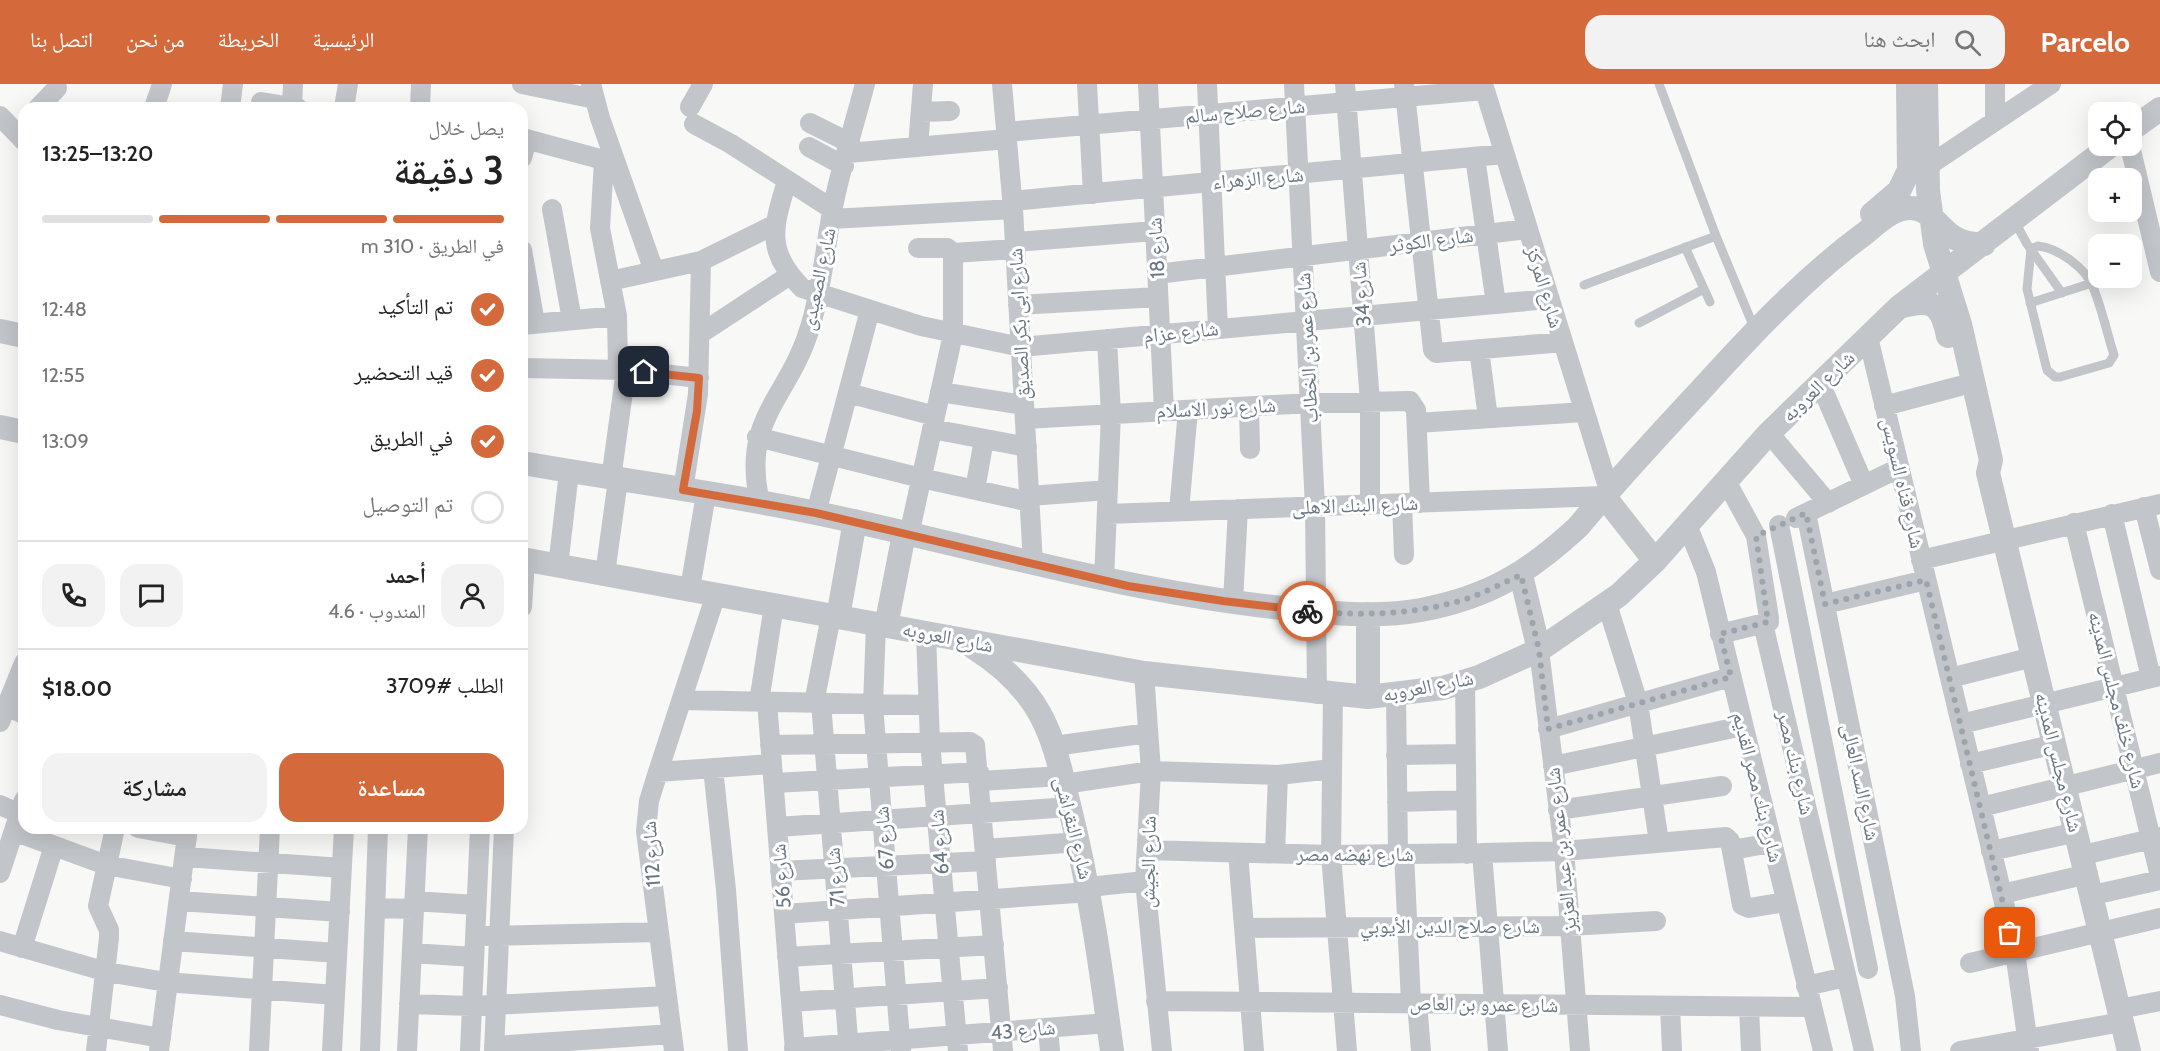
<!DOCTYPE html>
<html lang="ar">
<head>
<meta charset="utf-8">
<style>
	body { margin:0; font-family:Cabin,"Noto Naskh Arabic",sans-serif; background:#f2f2f2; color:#222; direction:rtl; height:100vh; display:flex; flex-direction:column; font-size:22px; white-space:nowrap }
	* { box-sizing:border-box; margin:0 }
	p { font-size:20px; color:#767676 }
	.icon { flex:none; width:33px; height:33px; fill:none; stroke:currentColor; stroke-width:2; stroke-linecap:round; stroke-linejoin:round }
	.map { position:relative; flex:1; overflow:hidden; direction:ltr }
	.drawer { position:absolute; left:18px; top:18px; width:510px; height:732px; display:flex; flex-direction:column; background:#fff; border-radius:18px; box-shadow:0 6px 24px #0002; direction:rtl }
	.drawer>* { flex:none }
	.buttons { position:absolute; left:2088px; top:18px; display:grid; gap:12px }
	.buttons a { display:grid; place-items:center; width:54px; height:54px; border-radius:12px; background:#fff; box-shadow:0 6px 24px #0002; font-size:30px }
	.pin { position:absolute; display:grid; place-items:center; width:51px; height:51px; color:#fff; margin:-26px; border-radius:12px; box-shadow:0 3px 9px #0006 }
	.courier { position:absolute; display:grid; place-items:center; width:60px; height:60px; margin:-30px; border:4px solid #d46a3b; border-radius:50%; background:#fff; color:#222; box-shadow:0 2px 8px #0007 }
	.summary em { font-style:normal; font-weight:600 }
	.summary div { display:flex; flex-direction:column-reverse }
	.summary { display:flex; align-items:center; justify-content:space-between; height:102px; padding:0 24px }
	h1 { font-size:39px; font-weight:600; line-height:45px }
	.bar { display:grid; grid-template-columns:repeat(4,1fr); gap:9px 6px; align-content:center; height:72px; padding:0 24px }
	.bar i { height:8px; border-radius:4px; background:#e0e0e0 }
	.bar .active { background:#d46a3b }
	.bar p { grid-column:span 4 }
	.line { display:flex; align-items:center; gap:15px; padding:0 24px; border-top:2px solid #e0e0e0 }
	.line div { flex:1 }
	.round { display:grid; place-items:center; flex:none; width:63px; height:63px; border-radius:18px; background:#f2f2f2 }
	ol { padding:0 24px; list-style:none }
	li { display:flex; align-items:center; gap:18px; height:66px }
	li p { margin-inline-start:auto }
	li .icon { padding:6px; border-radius:50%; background:#d46a3b; color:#fff; stroke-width:4 }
	li:last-child { color:#767676 }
	li i { width:33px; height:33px; border:3px solid #e0e0e0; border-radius:50% }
	.button { display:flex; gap:12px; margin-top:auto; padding:12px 24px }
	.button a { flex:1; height:69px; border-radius:18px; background:#d46a3b; color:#fff; font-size:24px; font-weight:600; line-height:69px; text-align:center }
	.button a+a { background:#f2f2f2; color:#222 }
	header { display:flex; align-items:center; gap:36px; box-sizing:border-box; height:84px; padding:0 30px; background:#d46a3b; color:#fff }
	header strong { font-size:28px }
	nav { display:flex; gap:33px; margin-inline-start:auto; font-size:21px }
	.search { width:420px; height:54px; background:#f2f2f2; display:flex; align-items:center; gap:15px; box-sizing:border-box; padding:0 21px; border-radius:18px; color:#767676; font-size:22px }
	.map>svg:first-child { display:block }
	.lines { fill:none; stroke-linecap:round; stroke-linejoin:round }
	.service { stroke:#c2c5c9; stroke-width:9 }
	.minor { stroke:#c2c5c9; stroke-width:20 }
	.tertiary { stroke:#c2c5c9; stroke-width:24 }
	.done { stroke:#9ca4ac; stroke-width:6; stroke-dasharray:0 10.8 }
	.route { stroke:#d46a3b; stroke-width:8 }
	.labels { text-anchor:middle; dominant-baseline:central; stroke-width:6; stroke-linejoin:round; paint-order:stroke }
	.street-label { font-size:20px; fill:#6a7784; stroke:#fff }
</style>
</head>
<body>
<header>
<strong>Parcelo</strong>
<div class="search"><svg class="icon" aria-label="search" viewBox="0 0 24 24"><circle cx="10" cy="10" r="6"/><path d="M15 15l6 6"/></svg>ابحث هنا</div>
<nav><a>الرئيسية</a><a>الخريطة</a><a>من نحن</a><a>اتصل بنا</a></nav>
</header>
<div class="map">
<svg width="2160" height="967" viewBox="0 0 2160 967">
	<rect width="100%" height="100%" fill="#f8f8f6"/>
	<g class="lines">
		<path class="service" d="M1659,0L1716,152L1755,246
			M2014,136L2027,160L2062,209
			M2038,162C2058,164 2086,184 2093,203C2102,225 2107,249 2114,271L2109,279L2060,293H2055L2047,286L2027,205L2031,165Z
			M1685,163L1710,218
			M1584,201L1716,152
			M2030,219L2092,199
			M1639,239L1704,205"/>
		<path class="minor" d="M522,0L595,15
			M591,0L600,34L654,187
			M1002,0L1013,125L1033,480
			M1087,0L1093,110
			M1148,0L1164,327
			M1207,0L1218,245
			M1294,0L1315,423L1317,610
			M1345,0L1370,317V421
			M1404,0L1433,266L1436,269L1563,258
			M1483,0L1609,406
			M261,18L298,24
			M690,23L703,0
			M38,24L57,4
			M154,24L162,0
			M230,24L233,0
			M292,24L293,0
			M344,24L348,0
			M420,24L421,0
			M921,28L950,27
			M0,32L24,57
			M1995,37V0
			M810,39L850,59
			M694,40L731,60L832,125
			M1006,48L1484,6
			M522,54L615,79
			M918,62L923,0
			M2130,62L2160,188
			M809,63L844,82
			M848,69L1007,55
			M1475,73L1496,220
			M522,74L527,55
			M604,77L600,144L617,232L618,286
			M1928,82L2051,0
			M787,97C773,143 765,167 802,204L921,242L1021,263L1549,215
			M1012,117L1504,70
			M552,125L572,236
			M831,135L1013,125
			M1015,158L1155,147
			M522,166L535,239
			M953,169L1015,165
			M1157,190L1527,145
			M610,197L701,177L774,141
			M1018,221L1158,213
			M522,241L617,232
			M700,250L790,191
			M1868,253L2002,810L2015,868L2029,967
			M1479,265L1488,334
			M522,284L626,286L699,294
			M1820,299L1864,401
			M940,308L1024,321
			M848,309L935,332
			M1884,322L1960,302
			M1249,323L1250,365
			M1025,335L1310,319L1410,317L1416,326L1420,419
			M1417,339L1584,328
			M932,345L1027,363
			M1769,349L1828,419
			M757,353L921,394L1030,418
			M611,395L626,286
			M1726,397L1756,452L1769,534L1764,544L1864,967
			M683,406L698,310L701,177
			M975,406L984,355
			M1030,412L1108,406
			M760,418C740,333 791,313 811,240C822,203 825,165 832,128C840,85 854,42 865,0
			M1402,420L1404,471
			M2144,423L2160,486
			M1179,427L1188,326
			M816,429L870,226
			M1806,429L1905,912L1911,967
			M1107,430L1604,412
			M2112,430L2151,594
			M1796,434L1899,384
			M2074,439L2160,792
			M1687,441L1706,488L1823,967
			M1779,441L1868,885
			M909,451L953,250V169L947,164H918
			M1921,476L2160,420
			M558,482L569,388
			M605,490L618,396
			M1104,496L1111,330L1107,255
			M690,505L706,410
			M1233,518L1238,425
			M1607,520L1638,619L1659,758
			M1825,520L1926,496
			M522,523L525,476
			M876,540L873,621L901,967
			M926,550L930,658L958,967
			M1720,550L1769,538
			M1539,566L1564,767L1580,967
			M1144,589L1151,687L1145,797L1162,967
			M1950,594L2033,573
			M1465,597L1467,770
			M1333,611L1331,771L1347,967
			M1396,611L1398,770
			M682,616L928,621
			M759,618L774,521
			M767,618L795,967
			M814,619L831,532
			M821,619L849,967
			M5,622L24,630
			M0,638L24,579
			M1961,640L2160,592
			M1548,645L1731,593
			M770,661L970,658L975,661L1003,967
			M1054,662L1148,649
			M1396,671L1466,670
			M1970,680L2055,660
			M1553,682L1743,642
			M713,684L726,806L738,967
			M658,688L772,680
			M979,697L1062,692
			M774,699L979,688
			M1064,700L1151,687L1278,691L1332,685
			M1397,718L1466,716
			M0,721L20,730
			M1981,723L2160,679
			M1558,726L1722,702
			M777,743L1070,723
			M138,744L187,753
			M14,747L106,781L182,795
			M985,765L1078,758
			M1147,766L1331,771L1482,769L1564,767L1726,753L1730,757L1742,821L1749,824L1785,818
			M1732,766L1771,759
			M1991,767L2077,748
			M1238,769L1254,967
			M1275,769L1278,691
			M1482,769L1498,967
			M1404,770L1411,919
			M2083,771L2160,753
			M185,773L342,784
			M780,787L986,777
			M0,789L24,716
			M1089,803L1145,797
			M2002,810L2088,790
			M2093,811L2160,796
			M179,817L340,828
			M414,817L476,821
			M375,824L414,825
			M784,830L1090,808
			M1244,844L1569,842L1656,837
			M487,852L659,848
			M0,857L107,888L166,898L335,911
			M173,857L337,869
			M22,864L54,762
			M412,869L474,873
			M787,873L994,861
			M1970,879L2160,834
			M1806,902L1846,893
			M1156,917L1812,923
			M791,918L998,904
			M1417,919L1421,967
			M409,920L472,922L667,912
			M0,921L58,936L161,954
			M1670,922L1672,967
			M1749,923L1751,967
			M2119,925L2160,917
			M1048,945L1050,967
			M494,962L672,950
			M794,964L1108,939
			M96,967L109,854V846L98,822L115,744
			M159,967L188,744
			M259,967L270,744
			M332,967L344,744
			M370,967L378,744
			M407,967L418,744
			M470,967L480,744
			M494,967L504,744
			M674,967L646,747L649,717L658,688L716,510
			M1960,967L2122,938"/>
		<path class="tertiary" d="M1926,0L1928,106L1935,160L1960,240L1991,376L1988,389L2129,967
			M2132,45L2160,25
			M1872,130L1899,107L1909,86L1908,0
			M1899,223C1932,214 1941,219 1948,252
			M0,247L24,252
			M0,343L24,348
			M522,379C632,398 744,412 853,437C993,468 1130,507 1273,523C1320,528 1373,535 1421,526C1489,513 1528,489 1578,443C1617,396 1658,352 1700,307C1751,251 1803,195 1864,150C1875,141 1888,128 1902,125C1939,117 1936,163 1984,160
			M1604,412L1655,477
			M522,475L1144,589L1368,613L1443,604L1479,593L1539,566L1619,511L1655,477L1769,349L1899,223L2110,62
			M1521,491L1539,566
			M838,533L855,437
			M886,542L904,450
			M973,563C1000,580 1024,601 1040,630C1056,659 1062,693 1070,725C1090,805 1101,885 1112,967
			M1368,613V530"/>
	</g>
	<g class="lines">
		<path class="done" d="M1307,527C1360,532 1415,531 1466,515C1484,509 1503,499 1521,491L1539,566L1548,645L1731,593L1720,550L1768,538L1756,452L1806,429L1825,520L1926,496L2010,849"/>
		<path class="route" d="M644,288L699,294L697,327L683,406L816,429L1128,502L1223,517L1307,527"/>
	</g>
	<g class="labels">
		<g class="street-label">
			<text transform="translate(1245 27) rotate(-5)">شارع صلاح سالم</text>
			<text transform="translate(1258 94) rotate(-5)">شارع الزهراء</text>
			<text transform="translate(1431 156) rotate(-7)">شارع الكوثر</text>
			<text transform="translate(1156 164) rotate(-93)">شارع 18</text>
			<text transform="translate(818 195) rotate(-78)">شارع الصعيدى</text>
			<text transform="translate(1545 203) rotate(73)">شارع المركز</text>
			<text transform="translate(1361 210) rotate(-95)">شارع 34</text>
			<text transform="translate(1019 240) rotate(-93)">شارع ابى بكر الصديق</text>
			<text transform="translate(1181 248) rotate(-6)">شارع عزام</text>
			<text transform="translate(1307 264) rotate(-93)">شارع عمر بن الخطاب</text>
			<text transform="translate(1818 302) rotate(-44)">شارع العروبه</text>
			<text transform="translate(1216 324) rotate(-3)">شارع نور الاسلام</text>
			<text transform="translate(1903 399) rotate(77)">شارع قناه السويس</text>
			<text transform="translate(1355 421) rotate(-2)">شارع البنك الاهلى</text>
			<text transform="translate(948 553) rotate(11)">شارع العروبه</text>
			<text transform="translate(1428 602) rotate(-11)">شارع العروبه</text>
			<text transform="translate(2117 616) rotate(76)">شارع خلف مجلس المدينه</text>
			<text transform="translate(2059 678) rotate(76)">شارع مجلس المدينه</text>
			<text transform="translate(1796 679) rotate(77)">شارع بنك مصر</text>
			<text transform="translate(1861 698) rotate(78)">شارع السد العالى</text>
			<text transform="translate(1758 703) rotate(76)">شارع بنك مصر القديم</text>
			<text transform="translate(1074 744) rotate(76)">شارع النقراشى</text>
			<text transform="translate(884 754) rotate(-95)">شارع 67</text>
			<text transform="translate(939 758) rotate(-95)">شارع 64</text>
			<text transform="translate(1561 766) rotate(-96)">شارع عمر بن عبد العزيز</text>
			<text transform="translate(651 770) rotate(-94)">شارع 112</text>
			<text x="1355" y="770">شارع نهضه مصر</text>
			<text transform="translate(1148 778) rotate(-89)">شارع الجيش</text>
			<text transform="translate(781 792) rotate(-95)">شارع 56</text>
			<text transform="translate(835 793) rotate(-95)">شارع 71</text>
			<text x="1450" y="842">شارع صلاح الدين الأيوبي</text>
			<text transform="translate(1484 920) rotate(1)">شارع عمرو بن العاص</text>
			<text transform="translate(1023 946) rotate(-5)">شارع 43</text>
		</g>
	</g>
</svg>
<div class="buttons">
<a><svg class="icon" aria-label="locate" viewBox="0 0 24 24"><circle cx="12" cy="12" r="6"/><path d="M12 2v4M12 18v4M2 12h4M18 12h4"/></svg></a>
<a>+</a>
<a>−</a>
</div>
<div class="pin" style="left:2010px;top:849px;background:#ea580c"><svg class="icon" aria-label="bag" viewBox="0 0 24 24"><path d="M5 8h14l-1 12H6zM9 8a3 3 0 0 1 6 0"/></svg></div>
<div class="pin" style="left:644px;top:288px;background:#1f2937"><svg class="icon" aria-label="home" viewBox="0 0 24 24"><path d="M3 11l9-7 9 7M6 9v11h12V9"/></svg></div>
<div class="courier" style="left:1307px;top:527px"><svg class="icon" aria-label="bike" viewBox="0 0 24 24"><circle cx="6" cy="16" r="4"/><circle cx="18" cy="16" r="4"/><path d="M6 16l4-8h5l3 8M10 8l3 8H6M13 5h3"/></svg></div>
<section class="drawer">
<div class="summary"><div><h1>3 دقيقة</h1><p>يصل خلال</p></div><em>13:20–13:25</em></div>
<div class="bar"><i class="active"></i><i class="active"></i><i class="active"></i><i></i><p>في الطريق · 310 m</p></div>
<ol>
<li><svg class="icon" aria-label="check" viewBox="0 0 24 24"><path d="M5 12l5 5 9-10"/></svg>تم التأكيد<p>12:48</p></li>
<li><svg class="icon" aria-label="check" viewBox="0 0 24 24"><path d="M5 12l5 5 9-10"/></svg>قيد التحضير<p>12:55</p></li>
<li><svg class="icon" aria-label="check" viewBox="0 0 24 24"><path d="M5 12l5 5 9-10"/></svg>في الطريق<p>13:09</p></li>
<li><i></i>تم التوصيل</li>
</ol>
<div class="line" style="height:108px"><a class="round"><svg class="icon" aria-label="person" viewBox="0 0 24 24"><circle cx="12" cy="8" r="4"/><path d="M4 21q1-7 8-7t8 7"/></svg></a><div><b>أحمد</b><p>المندوب · 4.6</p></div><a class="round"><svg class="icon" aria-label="chat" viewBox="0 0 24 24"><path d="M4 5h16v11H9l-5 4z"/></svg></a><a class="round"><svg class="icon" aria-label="phone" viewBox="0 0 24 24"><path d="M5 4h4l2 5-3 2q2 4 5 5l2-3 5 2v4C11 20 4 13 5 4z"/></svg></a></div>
<div class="line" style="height:78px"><div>الطلب #3709</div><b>$18.00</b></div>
<div class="button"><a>مساعدة</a><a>مشاركة</a></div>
</section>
</div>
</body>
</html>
